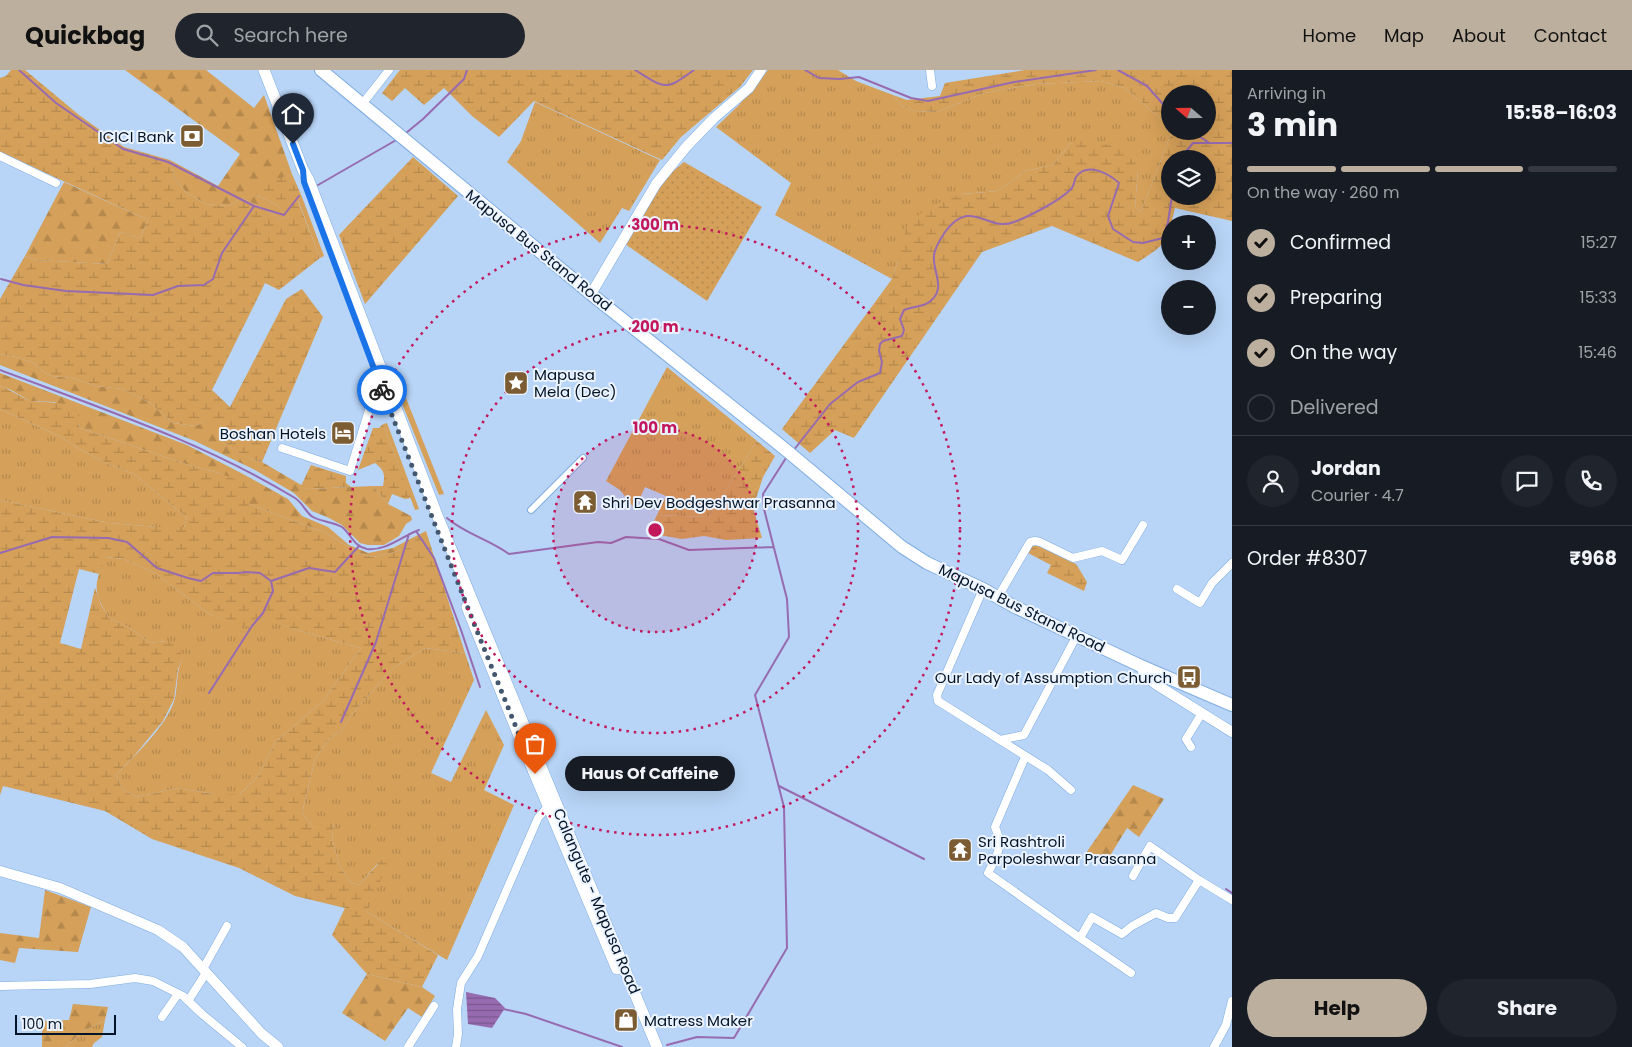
<!DOCTYPE html>
<html lang="en">
<head>
<meta charset="utf-8">
<style>
	body { margin:0; font-family:Poppins,sans-serif; background:#20242c; color:#f1f3f6; height:100vh; display:flex; flex-direction:column; font-size:19px; white-space:nowrap }
	* { box-sizing:border-box; margin:0 }
	p { font-size:16px; color:#9ea1a6 }
	.icon { flex:none; width:28px; height:28px; fill:none; stroke:currentColor; stroke-width:2; stroke-linecap:round; stroke-linejoin:round }
	.map { position:relative; flex:1; overflow:hidden }
	.drawer { display:flex; flex-direction:column; background:#171b24; width:400px }
	.drawer>* { flex:none }
	.needle { width:32px; rotate:290deg }
	.fabs { position:absolute; left:1161px; top:15px; display:grid; gap:10px }
	.fabs a { display:grid; place-items:center; width:55px; height:55px; border-radius:50%; background:#171b24; box-shadow:0 5px 20px #0002; font-size:25px }
	.scale { position:absolute; left:15px; bottom:12px; width:101px; box-sizing:border-box; padding-left:5px; border:2px solid #041427; border-top:0; font-size:14px; line-height:18px; white-space:nowrap; color:#041427; -webkit-text-stroke:4px #eaf3ff; paint-order:stroke }
	.pin { position:absolute; display:grid; place-items:center; width:42px; height:42px; color:#fff; margin:-51px -21px; border-radius:50% 50% 50% 0; rotate:-45deg; box-shadow:0 0 5px #0007 }
	.pin .icon { rotate:45deg }
	.courier { position:absolute; display:grid; place-items:center; width:50px; height:50px; margin:-25px; border:4px solid #1a73e8; border-radius:50%; background:#fff; color:#222; box-shadow:0 1px 6px #0007 }
	.bubble { position:absolute; height:35px; border-radius:18px; background:#171b24; box-shadow:0 5px 20px #0002; font-size:16px; font-weight:700; line-height:35px; text-align:center }
	.overview em { font-style:normal; font-weight:700 }
	.overview div { display:flex; flex-direction:column-reverse }
	.overview { display:flex; align-items:center; justify-content:space-between; height:85px; padding:0 15px }
	h1 { font-size:32px; font-weight:700; line-height:38px }
	.bar { display:grid; grid-template-columns:repeat(4,1fr); gap:8px 5px; align-content:center; height:60px; padding:0 15px }
	.bar i { height:6px; border-radius:4px; background:#363941 }
	.bar .on { background:#bcaf9e }
	.bar p { grid-column:span 4 }
	.line { display:flex; align-items:center; gap:12px; padding:0 15px; border-top:1px solid #363941 }
	.line div { flex:1 }
	.round { display:grid; place-items:center; flex:none; width:52px; height:52px; border-radius:26px; background:#20242c }
	ol { padding:0 15px; list-style:none }
	li { display:flex; align-items:center; gap:15px; height:55px }
	li p { margin-inline-start:auto }
	li .icon { padding:5px; border-radius:50%; background:#bcaf9e; color:#111; stroke-width:4 }
	li:last-child { color:#9ea1a6 }
	li i { width:28px; height:28px; border:2px solid #363941; border-radius:50% }
	.action { display:flex; gap:10px; margin-top:auto; padding:10px 15px }
	.action a { flex:1; height:58px; border-radius:30px; background:#bcaf9e; color:#111; font-size:20px; font-weight:700; line-height:58px; text-align:center }
	.action a+a { background:#20242c; color:#f1f3f6 }
	header { display:flex; align-items:center; gap:30px; box-sizing:border-box; height:70px; padding:0 25px; background:#bcaf9e; color:#111 }
	header strong { font-size:24px }
	nav { display:flex; gap:28px; margin-inline-start:auto; font-size:18px }
	.search { width:350px; height:45px; background:#20242c; display:flex; align-items:center; gap:12px; box-sizing:border-box; padding:0 18px; border-radius:28px; color:#9ea1a6; font-size:19px }
	main { display:flex; flex:1; min-height:0 }
	.map>svg:first-child { display:block }
	.grass { fill:url(#grass-tufts) }
	.forest { fill:url(#forest-firs) }
	.wetland { fill:url(#wetland-marsh); fill-rule:evenodd }
	.park { fill:url(#park-dots) }
	.garden { fill:#d5a059 }
	.water { fill:url(#water-rules) }
	.lines { fill:none; stroke-linecap:round; stroke-linejoin:round }
	.stream { stroke:#976bb0; stroke-width:2 }
	.pedestrian-casing { stroke:#7fade2; stroke-width:8 }
	.minor-casing { stroke:#7fade2; stroke-width:9 }
	.tertiary-casing { stroke:#7fade2; stroke-width:11 }
	.secondary-casing { stroke:#7fade2; stroke-width:12 }
	.primary-casing { stroke:#7fade2; stroke-width:14 }
	.pedestrian { stroke:#fff; stroke-width:6 }
	.minor { stroke:#fff; stroke-width:8 }
	.tertiary { stroke:#fff; stroke-width:10 }
	.secondary { stroke:#fff; stroke-width:11 }
	.primary { stroke:#fff; stroke-width:12 }
	.done { stroke:#43576f; stroke-width:5; stroke-dasharray:0 9 }
	.route { stroke:#1a73e8; stroke-width:6 }
	.ring { fill:none; stroke:#c2185b; stroke-width:2.5; stroke-dasharray:2.5 5 }
	.labels { text-anchor:middle; dominant-baseline:central; stroke-width:4; stroke-linejoin:round; paint-order:stroke }
	.poi-label { font-size:15px; fill:#041427; stroke:#eaf3ff; text-anchor:start }
	.street-label { font-size:15px; fill:#041427; stroke:#eaf3ff }
	.centre { fill:#c2185b; stroke:#eaf3ff; stroke-width:2.5 }
	.ring-label { font-size:15px; text-anchor:middle; font-weight:bold; fill:#c2185b; stroke:#eaf3ff; stroke-width:4; stroke-linejoin:round; paint-order:stroke }
</style>
</head>
<body>
<header>
<strong>Quickbag</strong>
<div class="search"><svg class="icon" aria-label="search" viewBox="0 0 24 24"><circle cx="10" cy="10" r="6"/><path d="M15 15l6 6"/></svg>Search here</div>
<nav><a>Home</a><a>Map</a><a>About</a><a>Contact</a></nav>
</header>
<main>
<div class="map">
<svg width="1232" height="977" viewBox="0 0 1232 977">
	<defs>
		<pattern id="grass-tufts" width="24" height="20" patternUnits="userSpaceOnUse" patternTransform="scale(1.25)"><rect width="24" height="20" fill="#d5a059"/><path d="M3 7l-1-3M5 7V3M7 7l1-3M15 17l-1-3M17 17v-4M19 17l1-3" fill="none" stroke="#b5894d"/></pattern>
		<pattern id="forest-firs" width="22" height="20" patternUnits="userSpaceOnUse" patternTransform="scale(1.25)"><rect width="22" height="20" fill="#d5a059"/><path d="M5 1l3.5 6h-7zM16 11l3.5 6h-7z" fill="#b5894d"/></pattern>
		<pattern id="wetland-marsh" width="20" height="14" patternUnits="userSpaceOnUse" patternTransform="scale(1.25)"><rect width="20" height="14" fill="#d5a059"/><path d="M1 5h8M5 5V1M11 12h8M15 12V8" fill="none" stroke="#b5894d"/></pattern>
		<pattern id="park-dots" width="8" height="8" patternUnits="userSpaceOnUse" patternTransform="scale(1.25)"><rect width="8" height="8" fill="#d5a059"/><path d="M2 2h.1M6 6h.1" fill="none" stroke="#b5894d" stroke-width="1.8" stroke-linecap="round"/></pattern>
		<pattern id="water-rules" width="6" height="5" patternUnits="userSpaceOnUse" patternTransform="scale(1.25)"><rect width="6" height="5" fill="#976bb0"/><path d="M0 2.5h6" fill="none" stroke="#79578f"/></pattern>
	</defs>
	<rect width="100%" height="100%" fill="#b8d4f6"/>
	<path class="grass" d="M768,0H838L856,11L893,25L902,36L915,41L937,42L984,23L1036,14L1101,11L1125,18L1170,57V61H1172L1141,142L1135,137L1138,101L1071,73L1053,95L1025,101L998,121L962,124L898,191L892,209L775,145L791,113L716,57L739,35Z
		M535,32L660,90L629,141L622,138L600,173L507,92L521,71Z
		M667,297L757,371L709,447L657,445L666,426L645,417L635,439L620,420L606,411Z
		M0,339L61,367L76,377L110,395L134,404L187,448L184,457H157L109,453L0,430Z
		M105,487L124,489L155,503L209,544L251,558L263,545L293,559L361,578L323,631L276,671L258,706L240,724H214L177,718L137,727L123,720L116,705C135,685 168,655 175,628C178,614 176,602 182,590L167,571L149,573C137,562 126,554 110,549C92,521 94,517 105,487Z
		M425,578L465,583L474,610L431,703L451,712L486,640L504,675L484,720L514,735L447,890L367,842L373,826L378,793L359,815L350,812L339,795L332,768L334,752L321,759L313,757L302,743L315,689L329,669L341,661L353,643L393,598Z
		M105,950L102,967L94,973L92,977H65L82,962Z"/>
	<path class="forest" d="M125,0H206L254,38L264,25L292,104L279,109L256,125L277,135L290,147L281,149L263,138L242,128L228,136L206,134L187,123L175,109L170,90L218,116L240,84Z
		M64,112L148,150L140,168L120,162L107,194L37,190L25,186Z
		M0,284L16,287L34,293L45,303L52,306L72,308L96,316L123,319L150,333L173,353L195,356L216,347L222,350L220,359L223,372C235,380 248,390 262,392L308,419L373,416L388,434L411,446L412,450L406,454L399,466L384,475H368L360,473L342,455L327,447L312,441L294,423L255,400L195,371L0,295Z
		M0,303L187,375L243,404L288,429L302,446L328,457L349,475L368,483L393,478L414,467L417,474L395,482L373,487L358,483L326,463L249,434L222,404L186,394L80,358L77,342L55,332L30,331L11,320L0,316Z
		M1133,715L1164,729L1139,767L1127,758L1105,794L1086,783Z
		M45,820L91,837L78,882L19,878L15,893L0,890V863L39,868Z
		M367,904L422,917L435,926L422,947L408,938L385,971L342,943Z
		M73,934L108,937L105,950L82,962L65,977H42V951L69,950Z"/>
	<path class="wetland" d="M11,0H25L79,45L124,77L170,90L175,109L187,123L206,134L228,136L242,128L263,138L281,149L289,147L277,135L256,125L258,115L292,104L302,127L298,131L320,188L279,220L265,213L212,320L230,337L286,229L302,219L323,247L262,392C248,390 234,380 223,372L220,359L221,350L215,348L195,356L173,353L150,333L123,319L96,316L72,308L52,306L45,303L34,293L16,287L0,284V229L25,186L37,190L107,194L120,162L140,168L148,150L0,82V8L6,6Z
		M400,0H753L740,17L681,67L662,90L534,31L499,67L472,46L444,18L424,35L405,18L392,31L382,23Z
		M1025,0H1232V151L1175,138L1171,154H1170C1170,174 1153,182 1138,192L1052,156L982,182L854,368L835,360L810,383L782,359L892,209L898,191L907,155L928,137L963,124L998,121L1025,101L1053,95L1071,73L1088,70L1129,80L1138,101L1135,137L1141,142L1172,61H1208V24H1170V57L1125,18L1101,11L1036,14L984,23L937,42L915,41L902,36L893,25L907,30L940,26L945,13ZM1170,89H1208V126H1170Z
		M413,87L458,126L365,234L339,165Z
		M0,316C10,319 25,330 32,331C44,333 70,330 77,342C79,346 79,353 80,358L186,394L222,404L247,414L249,434L326,463L358,483L373,487L395,482L416,474L414,467L426,461L465,583L425,578L393,598L353,643L341,661L329,669L315,689L302,743L313,757L321,758L327,750L334,752L332,768L339,795L350,812L359,815L386,785L389,791L367,842L438,885L422,917L367,904L332,865L345,838L295,826L239,798L152,769L105,741L3,716L0,725V430L109,453L157,457H184L187,448L134,404L110,395L76,377L61,367L0,339ZM106,487L124,489L155,503L209,544L251,559L263,546L293,559L361,578L323,631L276,671L258,706L240,724H214L177,718L137,727L123,720L116,705L134,686L163,651L174,629L178,599L182,590L180,575L167,571L149,573C137,562 126,554 110,549L101,535L95,518L81,579L60,573L79,499L99,504Z
		M383,354L411,428L405,429L392,424L388,434L373,416H383C385,405 385,401 375,393L358,400L373,358H379Z
		M757,371L775,386L763,407L753,438L762,468L726,470L704,466L682,469L648,463L657,445L709,447Z
		M311,395L346,406V413L351,417L308,419L301,416Z
		M1032,473L1076,494L1087,512L1084,521L1047,503L1051,495L1026,482Z"/>
	<path class="park" d="M684,92L762,137L707,231L625,174L665,108Z"/>
	<path class="garden" d="M302,127L324,186L320,188L298,130Z
		M402,318L444,424L439,425L397,321Z
		M387,353L419,439L415,440L383,354Z"/>
	<path class="water" d="M466,922L495,928L505,938L492,958L468,954Z"/>
	<g class="lines">
		<path class="stream" d="M19,0L56,33L123,79L168,92L254,136L284,145L299,126
			M635,0C665,18 664,22 694,0
			M805,0L819,8L840,9L859,7L911,28L928,31L1014,12L1096,0
			M1118,0L1147,16L1170,42
			M1191,61L1208,72
			M406,63L423,49L464,9L467,0
			M1182,89L1183,85L1193,73H1232
			M318,115L398,69
			M1,209L23,215L66,221L153,225L178,216L204,215L213,209L222,183L254,136
			M0,300C100,338 203,372 295,428C303,433 306,443 313,447C322,452 334,452 342,457C351,464 354,477 367,479C387,481 402,466 419,460
			M793,381L830,334L858,312L880,303L882,292L879,281L880,274L883,271L902,266L904,260L900,249L904,240C911,237 919,237 926,234C949,221 932,202 934,186C934,179 941,168 945,162C972,126 987,163 1014,152C1028,147 1059,131 1070,120C1074,117 1074,111 1076,107C1087,91 1109,104 1119,113L1108,146L1113,159L1133,172L1143,173L1163,168L1168,152L1172,126
			M447,448C465,464 489,469 509,484L598,472L611,473L626,467L659,469L689,480L773,477
			M416,461L434,488L461,560L480,617
			M0,483L52,467L108,468L127,472L157,498L188,508L201,511L213,503H238L246,502L260,503L271,511L309,498L335,502L359,476
			M209,623L252,556L263,543L273,521L271,511
			M341,652L376,572L409,464
			M779,716L924,789
			M1226,819L1232,823
			M503,939L526,944L622,977
			M667,975L697,967L734,968L787,878L784,737L755,625L789,567L787,529L764,439L763,424L786,388"/>
		<defs>
			<path id="pedestrian" d="M531,440L583,388"/>
			<path id="minor" d="M930,0L932,16
				M367,28L389,0
				M0,86L56,113
				M282,378L350,401L375,321L381,316L386,314
				M983,519L937,625L938,631L1048,700L1071,720
				M1177,519L1200,533L1212,513L1232,493
				M998,527L1030,472L1035,471L1040,472L1073,488L1102,481L1122,490L1143,455
				M1000,670L1024,665L1077,565
				M1191,677L1186,669L1202,643
				M1025,687L995,757C1004,777 997,785 988,803L1080,868L1092,847L1122,864L1132,856L1156,843L1168,848H1175L1199,810
				M1133,806L1150,776L1199,810L1232,830
				M1080,868L1131,903
				M203,899L227,856
				M0,916L90,914L135,908L153,911L183,926L202,944L242,977
				M188,931L206,903
				M162,947L178,924
				M408,977L434,936
				M456,977L458,964L457,939L461,913L478,886L538,748L550,734
				M1214,977L1226,955L1232,931"/>
			<path id="tertiary" d="M591,224L656,114L686,77L714,48L749,18L761,0
				M1141,596L1145,606L1157,615L1232,662
				M0,801L60,818L158,860L183,877L262,964L278,977"/>
			<path id="secondary" d="M264,0L303,100L309,111L437,445L657,977
				M467,537L528,688L617,899"/>
			<path id="primary" d="M321,0L591,224L786,380L902,477L927,493L983,519L1015,537L1141,596L1232,635"/>
		</defs>
		<use href="#pedestrian" class="pedestrian-casing"/>
		<use href="#minor" class="minor-casing"/>
		<use href="#tertiary" class="tertiary-casing"/>
		<use href="#secondary" class="secondary-casing"/>
		<use href="#primary" class="primary-casing"/>
		<use href="#pedestrian" class="pedestrian"/>
		<use href="#minor" class="minor"/>
		<use href="#tertiary" class="tertiary"/>
		<use href="#secondary" class="secondary"/>
		<use href="#primary" class="primary"/>
	</g>
	<g class="lines">
		<path class="done" d="M382,320L477,561L535,704"/>
		<path class="route" d="M293,74L303,100L304,112L382,320"/>
	</g>
	<circle cx="655" cy="460" r="102" fill="#c2185b" fill-opacity=".12"/>
	<g class="ring">
		<circle cx="655" cy="460" r="102"/>
		<circle cx="655" cy="460" r="203"/>
		<circle cx="655" cy="460" r="305"/>
	</g>
	<defs>
		<symbol id="bank-square" viewBox="-11 -11 22 22"><rect x="-9" y="-9" width="18" height="18" rx="4" fill="#7c5c32" stroke="#eaf3ff"/><path d="M-6-4H6V4H-6ZM0-2.3a2.3 2.3 0 1 0 0 4.6a2.3 2.3 0 1 0 0-4.6Z" fill="#fff"/></symbol>
		<symbol id="sight-square" viewBox="-11 -11 22 22"><rect x="-9" y="-9" width="18" height="18" rx="4" fill="#7c5c32" stroke="#eaf3ff"/><path d="M0-6L1.8-2.2L6-1.7L2.9 1.2L3.7 5.4L0 3.3L-3.7 5.4L-2.9 1.2L-6-1.7L-1.8-2.2Z" fill="#fff"/></symbol>
		<symbol id="hotel-square" viewBox="-11 -11 22 22"><rect x="-9" y="-9" width="18" height="18" rx="4" fill="#7c5c32" stroke="#eaf3ff"/><path d="M-6-4.5h1.5V1H6V5H4.5V3h-9V5H-6ZM-4 0a1.8 1.8 0 1 1 3.6 0ZM.5 0V-2.5h3Q6-2.5 6 0Z" fill="#fff"/></symbol>
		<symbol id="temple-square" viewBox="-11 -11 22 22"><rect x="-9" y="-9" width="18" height="18" rx="4" fill="#7c5c32" stroke="#eaf3ff"/><path d="M0-6L5-2H3V0L6.5 2.5H4V6H1.5V3h-3V6H-4V2.5H-6.5L-3 0V-2H-5Z" fill="#fff"/></symbol>
		<symbol id="bus-square" viewBox="-11 -11 22 22"><rect x="-9" y="-9" width="18" height="18" rx="4" fill="#7c5c32" stroke="#eaf3ff"/><path d="M-5-6H5V4H4V6H2V4H-2V6H-4V4H-5ZM-3.5-4V0h7V-4ZM-3.5 1.2v1.5H-2V1.2ZM2 1.2v1.5H3.5V1.2Z" fill="#fff"/></symbol>
		<symbol id="shop-square" viewBox="-11 -11 22 22"><rect x="-9" y="-9" width="18" height="18" rx="4" fill="#7c5c32" stroke="#eaf3ff"/><path d="M-5-2.5h2.3a2.7 3.5 0 0 1 5.4 0H5L5.5 6h-11ZM-1.5-2.5h3a1.5 2.3 0 0 0-3 0Z" fill="#fff"/></symbol>
	</defs>
	<g fill-rule="evenodd">
		<use href="#bank-square" x="178" y="52" width="28" height="28"/>
		<use href="#sight-square" x="502" y="299" width="28" height="28"/>
		<use href="#hotel-square" x="329" y="349" width="28" height="28"/>
		<use href="#temple-square" x="571" y="418" width="28" height="28"/>
		<use href="#bus-square" x="1175" y="593" width="28" height="28"/>
		<use href="#temple-square" x="946" y="766" width="28" height="28"/>
		<use href="#shop-square" x="612" y="936" width="28" height="28"/>
	</g>
	<g class="labels">
		<g class="poi-label">
			<text x="174" y="66" text-anchor="end">ICICI Bank</text>
			<text x="534" y="304">Mapusa<tspan x="534" dy="17">Mela (Dec)</tspan></text>
			<text x="326" y="363" text-anchor="end">Boshan Hotels</text>
			<text x="602" y="432">Shri Dev Bodgeshwar Prasanna</text>
			<text x="1172" y="607" text-anchor="end">Our Lady of Assumption Church</text>
			<text x="978" y="771">Sri Rashtroli<tspan x="978" dy="17">Parpoleshwar Prasanna</tspan></text>
			<text x="644" y="950">Matress Maker</text>
		</g>
		<g class="street-label">
			<text transform="translate(539 180) rotate(39)">Mapusa Bus Stand Road</text>
			<text transform="translate(1022 538) rotate(26)">Mapusa Bus Stand Road</text>
			<text transform="translate(597 831) rotate(67)">Calangute - Mapusa Road</text>
		</g>
	</g>
	<circle cx="655" cy="460" r="8" class="centre"/>
	<g class="ring-label">
		<text x="655" y="160">300 m</text>
		<text x="655" y="262">200 m</text>
		<text x="655" y="363">100 m</text>
	</g>
</svg>
<div class="fabs">
<a><svg class="needle" viewBox="-14 -14 28 28"><path d="M0-13l5 13h-10z" fill="#e53935"/><path d="M0 13l5-13h-10z" fill="#9ea1a6"/></svg></a>
<a><svg class="icon" aria-label="layers" viewBox="0 0 24 24"><path d="M12 4l9 5-9 5-9-5zM3 14l9 5 9-5"/></svg></a>
<a>+</a>
<a>−</a>
</div>
<div class="scale">100 m</div>
<div class="pin" style="left:535px;top:704px;background:#ea580c"><svg class="icon" aria-label="bag" viewBox="0 0 24 24"><path d="M5 8h14l-1 12H6zM9 8a3 3 0 0 1 6 0"/></svg></div>
<div class="pin" style="left:293px;top:74px;background:#1f2937"><svg class="icon" aria-label="home" viewBox="0 0 24 24"><path d="M3 11l9-7 9 7M6 9v11h12V9"/></svg></div>
<div class="courier" style="left:382px;top:320px"><svg class="icon" aria-label="bike" viewBox="0 0 24 24"><circle cx="6" cy="16" r="4"/><circle cx="18" cy="16" r="4"/><path d="M6 16l4-8h5l3 8M10 8l3 8H6M13 5h3"/></svg></div>
<div class="bubble" style="left:565px;top:686px;width:170px">Haus Of Caffeine</div>
</div>
<section class="drawer">
<div class="overview"><div><h1>3 min</h1><p>Arriving in</p></div><em>15:58–16:03</em></div>
<div class="bar"><i class="on"></i><i class="on"></i><i class="on"></i><i></i><p>On the way · 260 m</p></div>
<ol>
<li><svg class="icon" aria-label="check" viewBox="0 0 24 24"><path d="M5 12l5 5 9-10"/></svg>Confirmed<p>15:27</p></li>
<li><svg class="icon" aria-label="check" viewBox="0 0 24 24"><path d="M5 12l5 5 9-10"/></svg>Preparing<p>15:33</p></li>
<li><svg class="icon" aria-label="check" viewBox="0 0 24 24"><path d="M5 12l5 5 9-10"/></svg>On the way<p>15:46</p></li>
<li><i></i>Delivered</li>
</ol>
<div class="line" style="height:90px"><a class="round"><svg class="icon" aria-label="person" viewBox="0 0 24 24"><circle cx="12" cy="8" r="4"/><path d="M4 21q1-7 8-7t8 7"/></svg></a><div><b>Jordan</b><p>Courier · 4.7</p></div><a class="round"><svg class="icon" aria-label="chat" viewBox="0 0 24 24"><path d="M4 5h16v11H9l-5 4z"/></svg></a><a class="round"><svg class="icon" aria-label="phone" viewBox="0 0 24 24"><path d="M5 4h4l2 5-3 2q2 4 5 5l2-3 5 2v4C11 20 4 13 5 4z"/></svg></a></div>
<div class="line" style="height:65px"><div>Order #8307</div><b>₹968</b></div>
<div class="action"><a>Help</a><a>Share</a></div>
</section>
</main>
</body>
</html>
